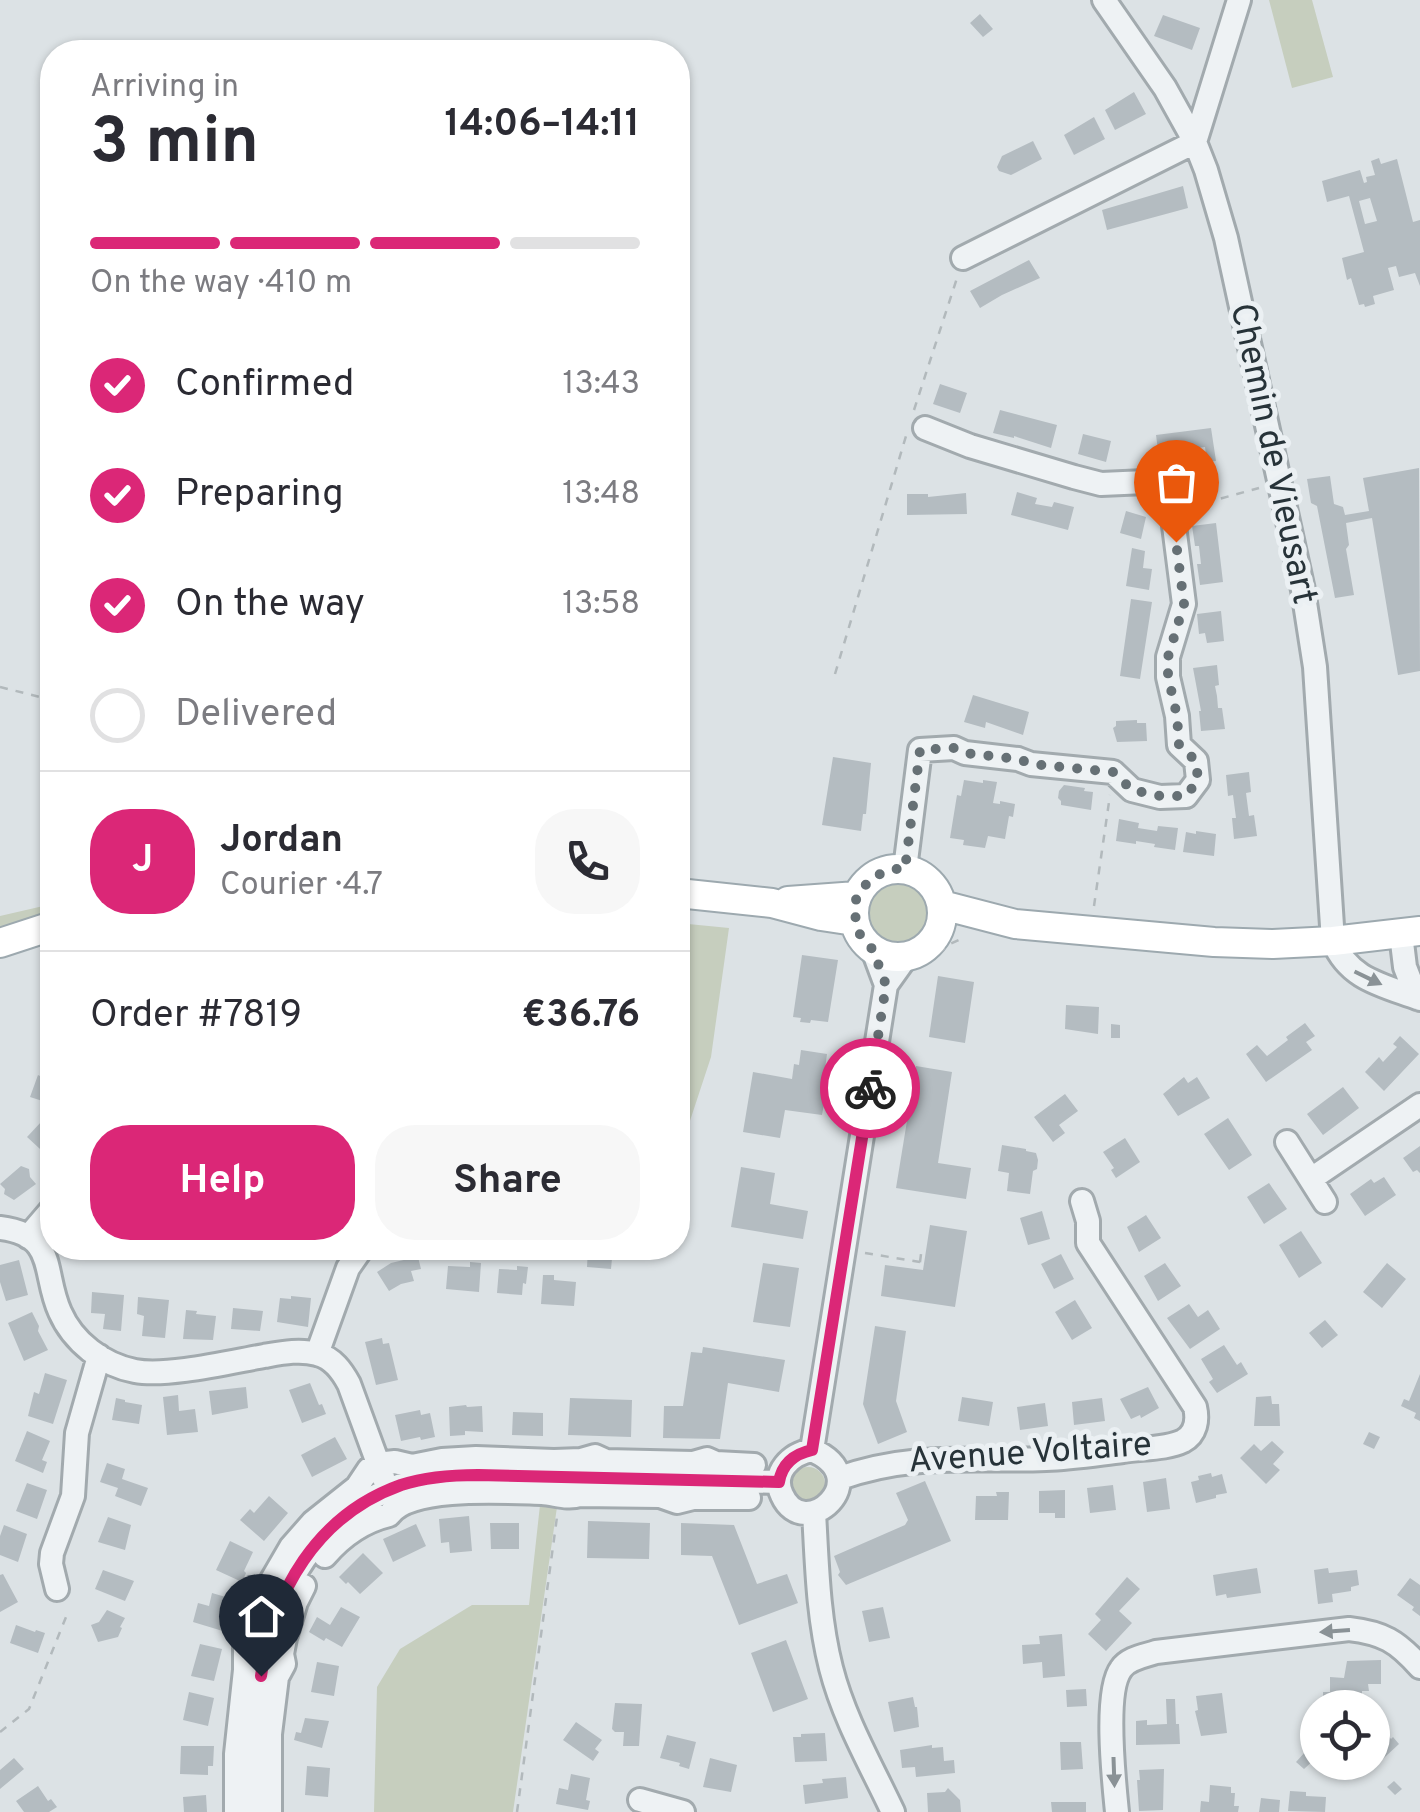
<!DOCTYPE html>
<html lang="en">
<head>
<meta charset="utf-8">
<style>
	body { margin:0; font-family:Overpass,sans-serif; background:#f7f7f7; color:#2b2b33; height:100vh; display:flex; flex-direction:column; font-size:38px; white-space:nowrap }
	* { box-sizing:border-box; margin:0 }
	p { font-size:32px; color:#7c7c81 }
	.icon { flex:none; width:55px; height:55px; fill:none; stroke:currentColor; stroke-width:2; stroke-linecap:round; stroke-linejoin:round }
	.map { position:relative; flex:1; overflow:hidden }
	.drawer { position:absolute; left:40px; top:40px; width:650px; height:1220px; display:flex; flex-direction:column; background:#fff; border-radius:40px; box-shadow:0 2px 8px #0004 }
	.drawer>* { flex:none }
	.fabs { position:absolute; left:1300px; top:1690px; display:grid; gap:20px }
	.fabs a { display:grid; place-items:center; width:90px; height:90px; border-radius:50%; background:#fff; box-shadow:0 2px 8px #0004; font-size:50px }
	.pin { position:absolute; display:grid; place-items:center; width:85px; height:85px; color:#fff; margin:-102px -42px; border-radius:50% 50% 50% 0; rotate:-45deg; box-shadow:0 0 10px #0007 }
	.pin .icon { rotate:45deg }
	.courier { position:absolute; display:grid; place-items:center; width:100px; height:100px; margin:-50px; border:8px solid #db2777; border-radius:50%; background:#fff; color:#222; box-shadow:0 2px 12px #0007 }
	.summary em { font-style:normal; font-weight:700 }
	.summary div { display:flex; flex-direction:column-reverse }
	.summary { display:flex; align-items:center; justify-content:space-between; height:170px; padding:0 50px }
	h1 { font-size:65px; font-weight:700; line-height:75px }
	.bar { display:grid; grid-template-columns:repeat(4,1fr); gap:15px 10px; align-content:center; height:120px; padding:0 50px }
	.bar i { height:12px; border-radius:8px; background:#e1e1e2 }
	.bar .selected { background:#db2777 }
	.bar p { grid-column:span 4 }
	.line { display:flex; align-items:center; gap:25px; padding:0 50px; border-top:2px solid #e1e1e2 }
	.line div { flex:1 }
	.round { display:grid; place-items:center; flex:none; width:105px; height:105px; border-radius:40px; background:#f7f7f7 }
	ol { padding:0 50px; list-style:none }
	li { display:flex; align-items:center; gap:30px; height:110px }
	li p { margin-inline-start:auto }
	li .icon { padding:10px; border-radius:50%; background:#db2777; color:#fff; stroke-width:4 }
	li:last-child { color:#7c7c81 }
	li i { width:55px; height:55px; border:5px solid #e1e1e2; border-radius:50% }
	.cta { display:flex; gap:20px; margin-top:auto; padding:20px 50px }
	.cta a { flex:1; height:115px; border-radius:40px; background:#db2777; color:#fff; font-size:40px; font-weight:700; line-height:115px; text-align:center }
	.cta a+a { background:#f7f7f7; color:#2b2b33 }
	.map>svg:first-child { display:block }
	.green { fill:#c6cebe }
	.building { fill:#b4bcc1; fill-rule:evenodd }
	.lines { fill:none; stroke-linecap:round; stroke-linejoin:round }
	.minor-casing { stroke:#a2aaae; stroke-width:28 }
	.major-casing { stroke:#9da9af; stroke-width:32 }
	.path { stroke:#b2b9bc; stroke-width:2.5; stroke-dasharray:8 8; stroke-linecap:butt }
	.minor { stroke:#eef2f4; stroke-width:22 }
	.major { stroke:#fff; stroke-width:28 }
	.oneway { fill:#8a9296 }
	.done { stroke:#667075; stroke-width:10; stroke-dasharray:0 18 }
	.route { stroke:#db2777; stroke-width:12 }
	.labels { text-anchor:middle; dominant-baseline:central; stroke-width:10; stroke-linejoin:round; paint-order:stroke }
	.street-label { font-size:35px; fill:#273339; stroke:#ebf0f3 }
</style>
</head>
<body>
<div class="map">
<svg width="1420" height="1812" viewBox="0 0 1420 1812">
	<rect width="100%" height="100%" fill="#dce2e5"/>
	<path class="green" d="M1269,0H1312L1333,77L1292,88Z
		M868 913a30 30 0 1 1 60 0a30 30 0 1 1-60 0Z
		M52,904V916L0,932V916Z
		M678,923L729,928L711,1057L684,1139L678,1138Z
		M791 1484a17 17 0 1 1 34 0a17 17 0 1 1-34 0Z
		M540,1505L557,1507L513,1812H374L377,1687L400,1649L472,1605H529Z"/>
	<path class="building" d="M980,14L993,29L983,37L970,23Z
		M1163,15L1200,28L1192,50L1154,36Z
		M1134,92L1146,114L1115,130L1105,110Z
		M1094,117L1105,139L1074,155L1064,135Z
		M1033,141L1042,159L1011,175L999,171L997,167L1002,156Z
		M1379,158L1381,164L1397,159L1413,222L1420,220V286L1415,273L1399,277L1396,266L1388,268L1394,290L1373,296L1375,304L1365,307L1364,304L1359,305L1351,278L1347,280L1342,258L1364,252L1349,196L1327,202L1322,181L1360,170L1364,183L1367,182L1366,177L1375,175L1371,161ZM1370,198L1377,221L1365,224L1359,201Z
		M1183,186L1188,208L1107,230L1102,210Z
		M1029,260L1040,278L1002,295L980,308L970,291Z
		M940,384L967,393L960,413L933,404Z
		M1000,410L1057,425L1051,448L1014,436V438L993,433Z
		M1211,428L1216,461L1207,462L1205,447L1182,450L1183,455L1159,458L1156,435Z
		M1083,434L1111,441L1106,462L1078,454Z
		M1419,468L1420,671L1398,675L1372,518L1346,523L1349,545L1346,549L1354,595L1335,598L1317,506L1311,503L1307,479L1330,476L1334,504L1343,507L1345,515L1369,511L1363,478Z
		M1017,492L1037,498L1035,504L1052,507L1054,502L1074,507L1068,530L1011,515Z
		M966,493L967,514L907,515V494H928V497Z
		M1126,511L1146,517L1141,539L1120,533Z
		M1216,523L1223,582L1200,585L1197,564H1201L1199,546H1195L1192,526Z
		M1132,548L1145,551L1143,568L1152,569L1149,590L1126,586Z
		M1131,599L1152,602L1140,679L1120,676Z
		M1221,611L1224,641L1207,643L1205,633L1199,634L1197,614Z
		M1217,665L1219,685L1215,686L1217,696L1218,708H1222L1225,729L1201,731L1199,711H1201L1193,668Z
		M973,695L1029,712L1023,735L986,722L985,728L964,722Z
		M1137,720V723H1146L1147,741L1117,742L1113,728L1116,726V721Z
		M833,757L871,763L866,814H863L861,831L822,825Z
		M1249,772L1251,792L1246,793L1249,816L1254,815L1257,836L1234,839L1232,818H1236L1233,795L1228,796L1226,775Z
		M964,780L983,783V780L997,782L993,803L1000,804V801L1015,804L1013,817L1009,816L1005,839L988,836L985,848L963,845L964,840L950,838L957,795L961,796Z
		M1064,785L1085,788L1084,791L1093,792L1091,810L1061,805V801L1058,798L1059,791Z
		M1119,819L1139,823L1138,828L1157,831L1158,826L1178,828L1175,850L1154,847L1155,844L1136,841V844L1116,841Z
		M1196,831L1216,834L1214,856L1183,852L1186,832L1196,834Z
		M802,955L838,960L828,1022L811,1020L810,1023L800,1022L801,1018L793,1017Z
		M938,976L974,982L965,1043L929,1037Z
		M1066,1005L1099,1007L1098,1034L1065,1029Z
		M1305,1023L1315,1036L1306,1042L1312,1050L1266,1082L1246,1054L1257,1045L1267,1056L1288,1040L1286,1037Z
		M1111,1024L1120,1025V1038H1111Z
		M1400,1036L1419,1054L1384,1091L1365,1072L1379,1057L1383,1062L1397,1047L1393,1044Z
		M801,1050L827,1054L825,1069L830,1070L822,1115L785,1110L780,1138L743,1132L753,1072L792,1079L794,1064L799,1065Z
		M916,1066L952,1072L938,1163L971,1168L966,1199L896,1188Z
		M47,1072H52V1104L30,1097L38,1075L42,1077Z
		M1184,1077L1188,1083L1197,1077L1210,1098L1178,1116L1163,1094Z
		M1343,1087L1359,1108L1323,1135L1307,1114Z
		M1065,1094L1078,1111L1059,1125L1065,1133L1053,1142L1034,1117Z
		M1228,1118L1252,1155L1229,1170L1204,1134Z
		M42,1121L52,1130V1160L27,1137Z
		M1125,1138L1140,1162L1116,1178L1111,1170L1114,1168L1103,1152Z
		M1002,1145L1026,1149V1151L1036,1153L1038,1160L1037,1169L1033,1171L1030,1194L1007,1191L1009,1173L998,1171Z
		M1420,1146V1173L1417,1170L1413,1172L1403,1158Z
		M21,1166L29,1169L30,1177L36,1184L14,1200L4,1194L5,1189L0,1184Z
		M741,1167L775,1173L770,1204L808,1211L803,1239L731,1227Z
		M1384,1177L1396,1195L1365,1216L1350,1194L1371,1179L1374,1183Z
		M1269,1183L1287,1209L1264,1224L1247,1197Z
		M1042,1211L1050,1239L1028,1245L1020,1218Z
		M1146,1215L1161,1238L1139,1252L1127,1227Z
		M930,1225L967,1231L955,1307L881,1296L885,1265L923,1270Z
		M1301,1231L1322,1263L1299,1278L1279,1245Z
		M588,1248H613L611,1269L587,1267Z
		M417,1253L421,1269L411,1271L414,1281L401,1284L389,1291L377,1272L391,1263L408,1259L407,1256Z
		M1061,1254L1074,1279L1054,1289L1041,1264Z
		M19,1260L28,1295L6,1301L0,1282V1265Z
		M470,1262L481,1263L479,1292L446,1289L448,1266L470,1267Z
		M763,1263L799,1268L790,1327L753,1322Z
		M1165,1263L1181,1286L1158,1301L1144,1276Z
		M1387,1263L1406,1279L1382,1308L1363,1292Z
		M517,1266L528,1267L526,1284L523,1283L522,1295L497,1293L499,1269L517,1270Z
		M543,1275H554V1280L576,1282L574,1306L541,1304Z
		M92,1292L124,1295L121,1331L103,1329L105,1314L91,1313Z
		M291,1296L311,1298L308,1327L277,1322L280,1298L291,1299Z
		M138,1297L169,1300L165,1338L142,1336L144,1316L137,1314Z
		M1075,1300L1092,1328L1072,1340L1055,1312Z
		M1189,1304L1198,1317L1208,1310L1220,1329L1190,1349L1167,1318Z
		M233,1308L263,1311L260,1331L231,1329Z
		M186,1310L197,1311L196,1314L216,1316L213,1340L183,1339Z
		M32,1312L39,1326L38,1331L48,1350L24,1361L8,1323Z
		M1325,1320L1338,1335L1322,1348L1309,1333Z
		M875,1326L906,1331L896,1401L907,1432L878,1444L863,1404Z
		M382,1338L383,1344L389,1343L398,1380L376,1385L365,1342Z
		M1224,1345L1237,1365L1241,1362L1248,1374L1217,1393L1209,1382L1213,1379L1201,1359Z
		M703,1347L785,1360L779,1392L728,1383L720,1439L663,1438L664,1406H683L691,1352L702,1353Z
		M45,1373L67,1380L53,1424L28,1416L34,1392L39,1394Z
		M1420,1374V1421L1414,1418L1416,1413L1401,1406L1404,1399L1409,1401Z
		M310,1383L319,1405L322,1404L326,1414L302,1423L289,1390Z
		M246,1387L248,1408L212,1415L209,1391Z
		M1148,1387L1159,1408L1141,1418L1140,1415L1131,1419L1120,1399Z
		M178,1395L179,1411L195,1409L198,1432L167,1435L163,1397Z
		M1271,1396L1272,1404H1279L1280,1426H1254L1256,1397Z
		M962,1397L993,1402L989,1426L958,1421Z
		M116,1398L125,1400V1402L142,1405L139,1424L112,1420Z
		M570,1398L632,1400L631,1437L568,1435Z
		M1102,1398L1105,1421L1074,1425L1072,1402Z
		M1045,1403L1048,1426L1020,1430L1017,1407Z
		M466,1405L467,1407L482,1406L483,1432L465,1431V1435L450,1436L449,1407Z
		M420,1410L421,1415L430,1413L435,1437L421,1440L420,1437L401,1441L395,1415Z
		M513,1412L543,1413V1436L512,1435Z
		M27,1431L50,1441L42,1460L47,1462L43,1473L15,1461Z
		M1369,1432L1380,1437L1374,1449L1363,1444Z
		M335,1437L347,1459L312,1477L301,1455Z
		M1272,1441L1284,1452L1273,1464L1280,1470L1266,1484L1240,1458L1254,1444L1261,1451Z
		M107,1463L125,1469L122,1479L148,1488L141,1506L115,1496L118,1488L100,1482Z
		M1211,1473L1212,1477L1222,1474L1227,1493L1216,1495V1498L1196,1503L1191,1482L1199,1480L1198,1476Z
		M1166,1478L1170,1509L1147,1512L1143,1482Z
		M925,1481L951,1541L846,1585L838,1575L840,1572L834,1556L905,1525L908,1520L896,1493Z
		M27,1483L47,1490L37,1519L16,1511Z
		M1113,1485L1116,1510L1090,1513L1087,1488Z
		M1065,1490V1518H1055V1513H1039V1491Z
		M996,1492H1009L1008,1520H975L976,1496H997Z
		M269,1496L288,1513L264,1541L240,1520L250,1509L254,1513Z
		M469,1516L472,1551L450,1553L449,1542L441,1543L439,1519Z
		M108,1517L131,1525L125,1550L98,1542Z
		M588,1521L650,1523L649,1559L587,1558Z
		M490,1523H519V1549H491Z
		M681,1523L734,1525L757,1584L787,1574L798,1603L739,1625L712,1556L681,1555Z
		M416,1524L426,1546L393,1562L383,1539Z
		M4,1525L27,1534L18,1562L0,1555V1536Z
		M230,1541L253,1552L244,1571L246,1573L242,1582L216,1570Z
		M363,1553L383,1573L360,1594L348,1582L346,1584L339,1577Z
		M1257,1568L1261,1593L1227,1598L1226,1594L1216,1596L1213,1575Z
		M1328,1568L1329,1573L1357,1570L1359,1585L1351,1587V1591L1332,1594L1333,1602L1318,1604L1314,1570Z
		M103,1570L134,1581L125,1601L95,1589Z
		M3,1574L18,1602L0,1612V1575Z
		M1127,1577L1140,1589L1119,1611L1132,1623L1106,1651L1088,1634L1101,1620L1095,1614Z
		M1410,1578L1420,1585V1616L1412,1610L1414,1607L1397,1595Z
		M212,1593L236,1600L226,1632L193,1622L198,1603L209,1606Z
		M341,1607L360,1617L342,1647L326,1638L324,1641L309,1632L317,1617L330,1625Z
		M883,1607L890,1638L869,1642L862,1611Z
		M107,1610L125,1618L120,1627L122,1628L118,1637L98,1642L91,1625L99,1622Z
		M16,1625L35,1632L36,1630L45,1633L38,1653L10,1643Z
		M1062,1634L1065,1676L1043,1678L1042,1662L1023,1664L1022,1645L1040,1644L1039,1636Z
		M786,1640L808,1699L773,1712L751,1653Z
		M200,1644L222,1649L214,1681L191,1676Z
		M1381,1660V1684H1368L1369,1691H1362V1702L1342,1705V1708H1323V1692H1330V1677L1344,1678L1347,1661Z
		M317,1662L339,1666L334,1696L311,1692Z
		M1086,1689L1087,1706L1067,1707L1066,1690Z
		M189,1692L214,1698L208,1726L183,1720Z
		M1222,1693L1227,1733L1201,1736L1195,1711L1198,1710L1196,1696Z
		M913,1697L915,1707H917L919,1727L894,1732L888,1702Z
		M1166,1699H1175L1176,1724H1179L1180,1744L1136,1745V1721L1147,1720V1725L1167,1724Z
		M615,1703L642,1704L639,1746H623L624,1732H615L612,1729Z
		M305,1718L329,1721L322,1748L294,1740L296,1732L301,1733Z
		M1376,1721L1391,1739L1393,1737L1399,1744L1373,1768L1369,1762H1372V1724Z
		M576,1722L602,1740L595,1749L599,1752L593,1761L563,1740Z
		M825,1733L827,1761L795,1762L793,1737H801V1734Z
		M667,1735L696,1742L689,1769L679,1766L680,1763L660,1758Z
		M1060,1742H1081L1083,1769L1061,1770Z
		M932,1745V1748L943,1747L944,1761L954,1760L955,1773L916,1777L915,1767L902,1768L900,1750Z
		M181,1746H214L213,1766H208V1775L180,1774Z
		M1306,1751L1315,1759L1304,1769L1296,1762Z
		M14,1758L24,1769L0,1789V1770Z
		M710,1758L737,1765L731,1792L703,1787Z
		M307,1766L330,1768L328,1797L305,1795Z
		M1164,1769L1163,1810L1139,1811L1137,1780H1140L1139,1770Z
		M571,1774L590,1778L586,1800L590,1801L588,1810L556,1804L559,1788L568,1790Z
		M846,1777L848,1798L805,1804L803,1785L823,1783L822,1779Z
		M1394,1781L1402,1789L1395,1795L1387,1787Z
		M1210,1785L1231,1787V1793H1235L1234,1806H1239L1238,1812H1200L1201,1801L1209,1802Z
		M38,1786L48,1801L51,1799L57,1807L49,1812H24L16,1801Z
		M948,1788L960,1800L961,1812H928L927,1793L945,1792Z
		M1290,1791L1306,1792V1796L1326,1797L1325,1812L1288,1811Z
		M206,1795L207,1812H184L183,1797Z
		M1261,1798L1280,1800L1279,1812H1259Z
		M1051,1802H1086V1812H1052Z"/>
	<g class="lines">
		<defs>
			<path id="minor" d="M1104,0L1165,88L1195,142L1206,170L1226,238L1303,590L1315,667L1333,941C1349,980 1383,985 1420,999
				M963,258L1195,142L1239,0
				M905,869L920,750L954,748L965,753L1018,759L1031,764L1113,772L1132,790L1160,797L1186,796L1198,780L1196,761L1179,745L1177,716L1168,677V657L1184,604L1172,510L1166,492L1146,482L1101,484L1074,477L970,446L925,428
				M1401,934L1405,967L1417,998
				M873,950L886,985
				M1287,1142L1325,1202
				M1311,1179L1420,1105
				M0,1228C58,1235 42,1273 60,1312C73,1342 103,1365 135,1371C167,1377 230,1362 264,1356C281,1353 300,1349 317,1354C333,1358 342,1371 349,1384L383,1477
				M28,1237L52,1209
				M317,1354L348,1268L362,1248
				M812,1450L886,985L906,957
				M812,1450C878,1478 804,1545 782,1495C771,1472 791,1454 812,1450Z
				M840,1478C914,1452 970,1462 1046,1459C1072,1458 1097,1454 1123,1451C1141,1448 1167,1449 1183,1441C1196,1434 1198,1420 1195,1407L1088,1243V1221L1082,1201
				M814,1512C817,1565 818,1617 831,1668C844,1719 871,1765 893,1812
				M325,1556C342,1536 364,1521 389,1515C410,1485 507,1492 542,1493C556,1494 567,1499 580,1495L660,1496L677,1502L693,1498H749
				M57,1589L51,1564L52,1553L73,1496L77,1433L99,1356
				M640,1800L683,1812
				M236,1812V1754L245,1670V1636L249,1631L266,1590L291,1547L313,1522L357,1487L369,1469L386,1463L395,1462L412,1466L442,1460L476,1458L554,1461L581,1460L595,1456L606,1461L693,1463L707,1459L716,1463L754,1465
				M254,1812C247,1687 265,1534 401,1485C453,1467 513,1476 567,1477C638,1479 708,1480 779,1482
				M270,1812V1734L277,1677L284,1664L282,1654L285,1638L296,1602L304,1586
				M1117,1812C1114,1782 1104,1692 1121,1669C1128,1658 1144,1656 1156,1652L1349,1629C1383,1633 1397,1641 1420,1667"/>
			<path id="major" d="M854 913a44 44 0 1 1 88 0a44 44 0 1 1-88 0Z
				M678,893L772,903L821,916L854,921
				M788,901L857,896
				M942,905L1015,924L1214,942L1273,944L1333,941L1420,931
				M0,943L52,926"/>
		</defs>
		<use href="#minor" class="minor-casing"/>
		<use href="#major" class="major-casing"/>
		<path class="path" d="M914,410L958,275
			M1190,507L1259,488
			M835,674L906,436
			M0,687L52,700
			M1094,906L1110,795
			M926,963L950,944L965,937
			M865,1253L920,1262L919,1270
			M920,1262L921,1254H926
			M0,1732L29,1709L66,1617V1610
			M517,1812L557,1517"/>
		<use href="#minor" class="minor"/>
		<use href="#major" class="major"/>
	</g>
	<defs><path id="oneway-solid" d="M-6-.8H1V-3.2L6.5 0L1 3.2V.8H-6Z" transform="scale(2.5)"/></defs>
	<g class="oneway">
		<use href="#oneway-solid" transform="translate(1368 978) rotate(26)"/>
		<use href="#oneway-solid" transform="translate(1335 1631) rotate(176)"/>
		<use href="#oneway-solid" transform="translate(1114 1772) rotate(88)"/>
	</g>
	<g class="lines">
		<path class="done" d="M870,1088L886,985L873,950L858,932L854,908L857,896L871,878L892,869H905L920,750L954,748L965,753L1018,759L1032,764L1113,772L1132,790L1160,796H1186L1198,780L1196,761L1179,745L1177,716L1168,676V657L1184,604L1176,542"/>
		<path class="route" d="M261,1676C272,1592 317,1515 401,1485C426,1477 453,1475 478,1475L779,1482C782,1464 794,1454 812,1450L870,1088"/>
	</g>
	<g class="labels">
		<g class="street-label">
			<text transform="translate(1272 454) rotate(78)">Chemin de Vieusart</text>
			<text transform="translate(1030 1454) rotate(-4)">Avenue Voltaire</text>
		</g>
	</g>
</svg>
<div class="fabs">
<a><svg class="icon" aria-label="locate" viewBox="0 0 24 24"><circle cx="12" cy="12" r="6"/><path d="M12 2v4M12 18v4M2 12h4M18 12h4"/></svg></a>
</div>
<div class="pin" style="left:1176px;top:542px;background:#ea580c"><svg class="icon" aria-label="bag" viewBox="0 0 24 24"><path d="M5 8h14l-1 12H6zM9 8a3 3 0 0 1 6 0"/></svg></div>
<div class="pin" style="left:261px;top:1676px;background:#1f2937"><svg class="icon" aria-label="home" viewBox="0 0 24 24"><path d="M3 11l9-7 9 7M6 9v11h12V9"/></svg></div>
<div class="courier" style="left:870px;top:1088px"><svg class="icon" aria-label="bike" viewBox="0 0 24 24"><circle cx="6" cy="16" r="4"/><circle cx="18" cy="16" r="4"/><path d="M6 16l4-8h5l3 8M10 8l3 8H6M13 5h3"/></svg></div>
<section class="drawer">
<div class="summary"><div><h1>3 min</h1><p>Arriving in</p></div><em>14:06–14:11</em></div>
<div class="bar"><i class="selected"></i><i class="selected"></i><i class="selected"></i><i></i><p>On the way · 410 m</p></div>
<ol>
<li><svg class="icon" aria-label="check" viewBox="0 0 24 24"><path d="M5 12l5 5 9-10"/></svg>Confirmed<p>13:43</p></li>
<li><svg class="icon" aria-label="check" viewBox="0 0 24 24"><path d="M5 12l5 5 9-10"/></svg>Preparing<p>13:48</p></li>
<li><svg class="icon" aria-label="check" viewBox="0 0 24 24"><path d="M5 12l5 5 9-10"/></svg>On the way<p>13:58</p></li>
<li><i></i>Delivered</li>
</ol>
<div class="line" style="height:180px"><b class="round" style="background:#db2777;color:#fff">J</b><div><b>Jordan</b><p>Courier · 4.7</p></div><a class="round"><svg class="icon" aria-label="phone" viewBox="0 0 24 24"><path d="M5 4h4l2 5-3 2q2 4 5 5l2-3 5 2v4C11 20 4 13 5 4z"/></svg></a></div>
<div class="line" style="height:130px"><div>Order #7819</div><b>€36.76</b></div>
<div class="cta"><a>Help</a><a>Share</a></div>
</section>
</div>
</body>
</html>
